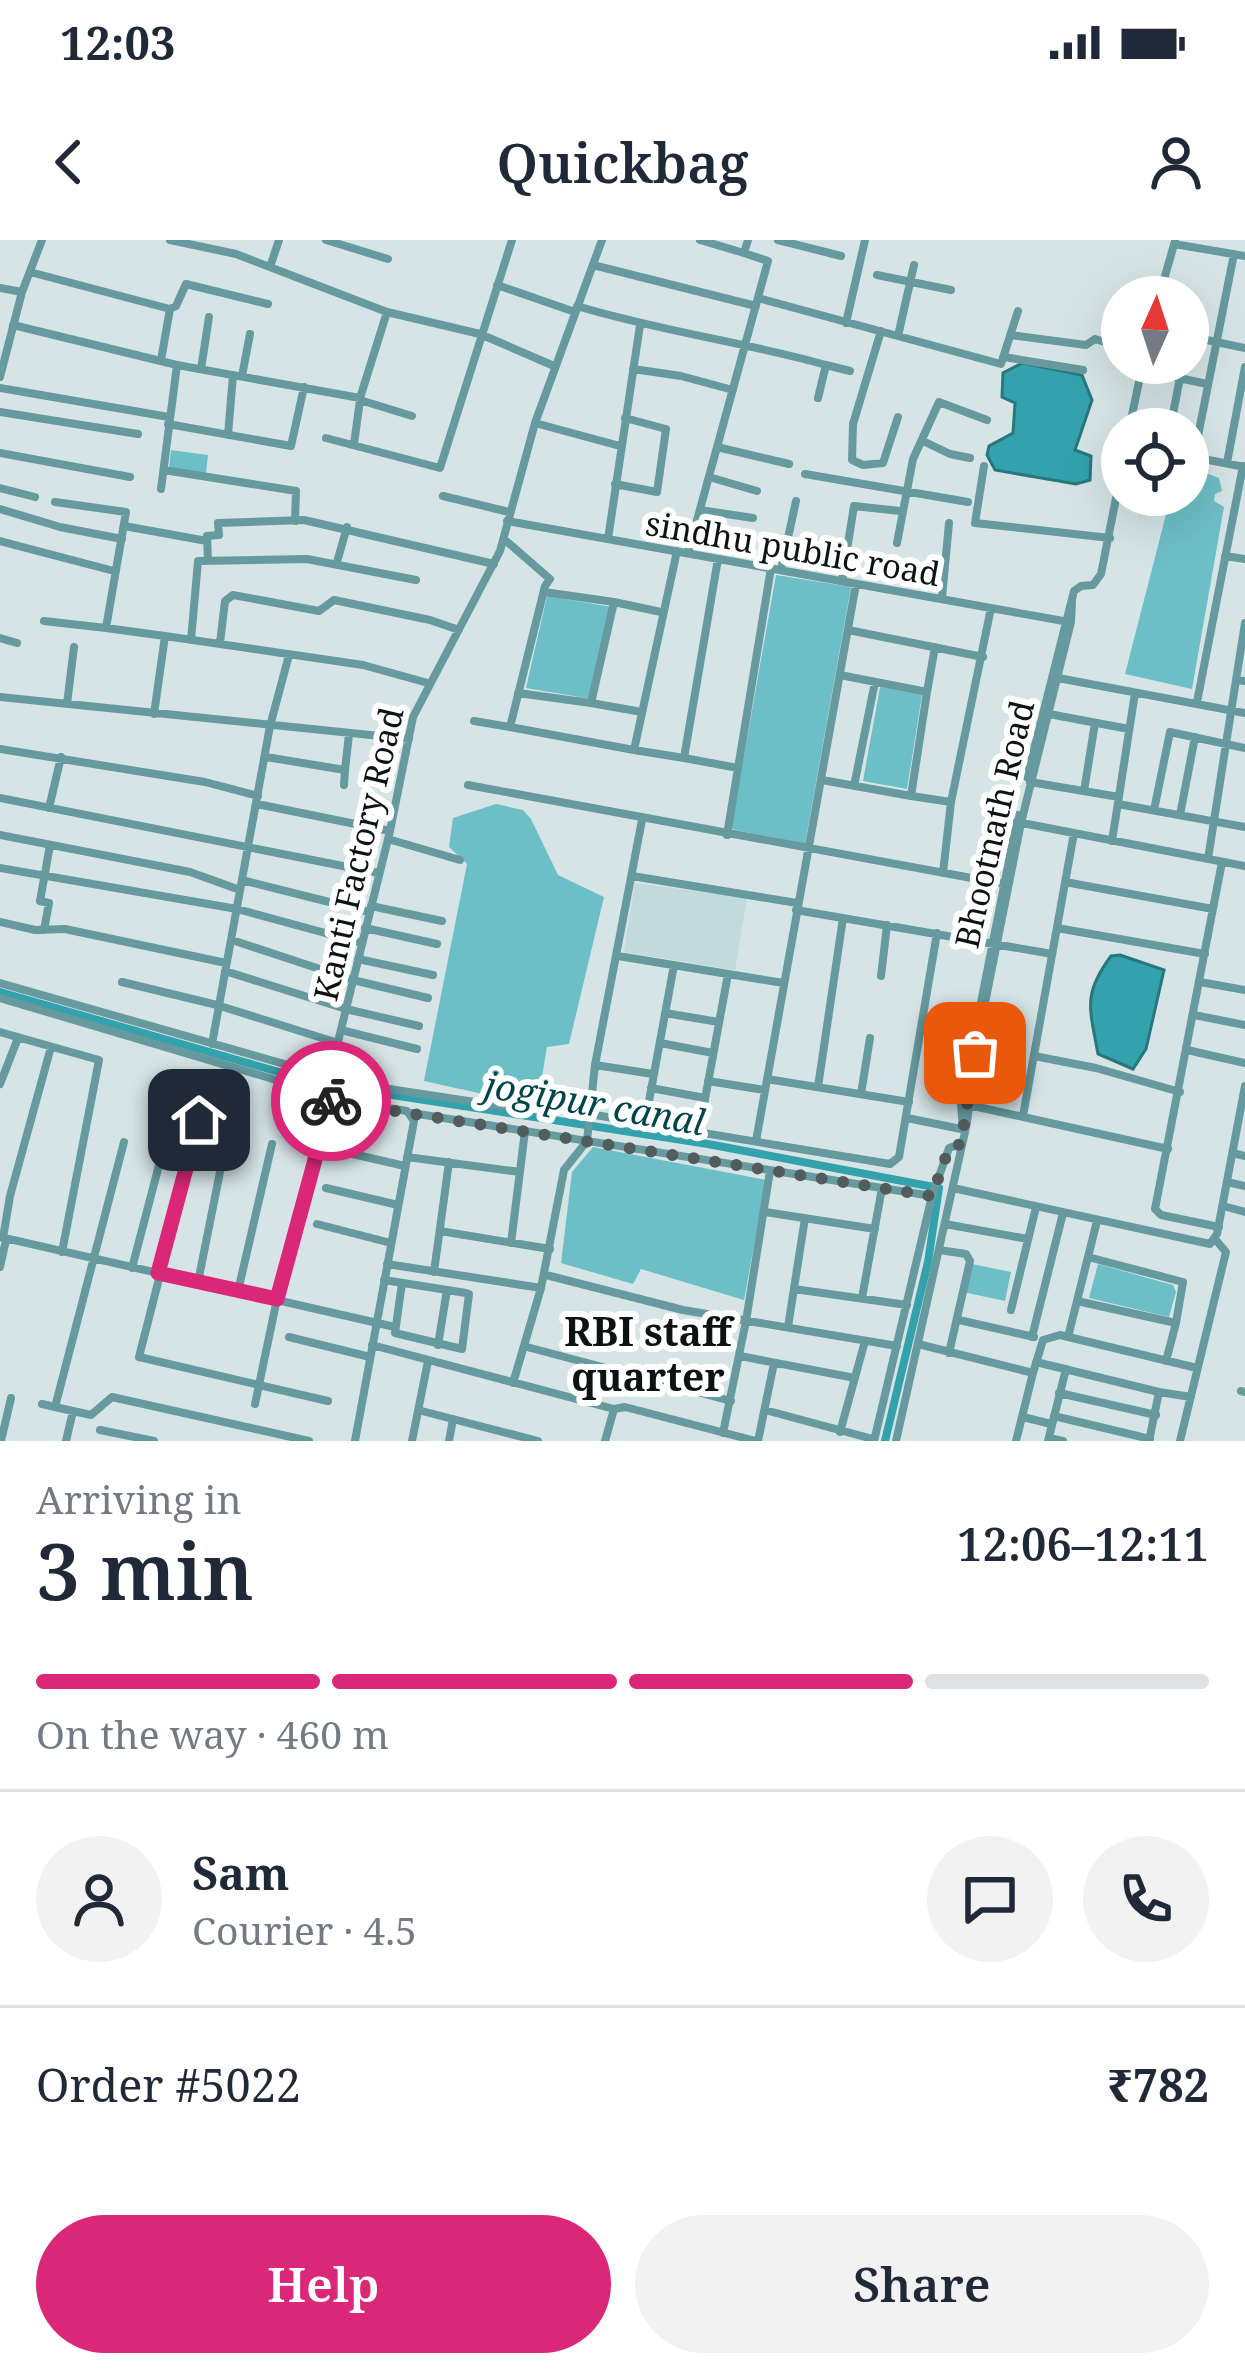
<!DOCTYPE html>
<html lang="en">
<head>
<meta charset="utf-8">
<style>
	body { margin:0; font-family:"Noto Serif",serif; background:#f2f2f3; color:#1f2937; height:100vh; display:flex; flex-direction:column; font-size:45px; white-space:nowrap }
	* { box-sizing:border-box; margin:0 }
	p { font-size:39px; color:#747a83 }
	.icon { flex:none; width:66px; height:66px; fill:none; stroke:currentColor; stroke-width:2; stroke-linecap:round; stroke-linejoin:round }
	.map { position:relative; height:1201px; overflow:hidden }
	.sheet { display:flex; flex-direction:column; background:#fff; flex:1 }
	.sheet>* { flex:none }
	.needle { width:78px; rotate:3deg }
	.buttons { position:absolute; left:1101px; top:36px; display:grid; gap:24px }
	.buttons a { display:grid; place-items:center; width:108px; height:108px; border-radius:50%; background:#fff; box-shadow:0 12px 48px #0002; font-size:60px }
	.pin { position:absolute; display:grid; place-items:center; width:102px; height:102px; color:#fff; margin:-51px; border-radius:24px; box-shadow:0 6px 18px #0006 }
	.courier { position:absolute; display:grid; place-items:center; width:120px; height:120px; margin:-60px; border:9px solid #db2777; border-radius:50%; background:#fff; color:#222; box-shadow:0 3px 15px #0007 }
	.head em { font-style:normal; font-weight:600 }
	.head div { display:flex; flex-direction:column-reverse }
	.head { display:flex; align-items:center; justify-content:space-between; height:204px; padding:0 36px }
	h1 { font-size:78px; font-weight:600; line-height:90px }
	.bar { display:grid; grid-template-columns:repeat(4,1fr); gap:18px 12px; align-content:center; height:144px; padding:0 36px }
	.bar i { height:15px; border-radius:9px; background:#e0e1e3 }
	.bar .active { background:#db2777 }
	.bar p { grid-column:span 4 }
	.line { display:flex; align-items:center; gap:30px; padding:0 36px; border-top:3px solid #e0e1e3 }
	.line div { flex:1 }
	.round { display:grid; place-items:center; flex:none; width:126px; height:126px; border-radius:63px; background:#f2f2f3 }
	.button { display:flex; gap:24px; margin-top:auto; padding:24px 36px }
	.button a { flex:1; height:138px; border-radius:72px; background:#db2777; color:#fff; font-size:48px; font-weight:600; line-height:138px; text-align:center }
	.button a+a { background:#f2f2f3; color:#1f2937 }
	.status { display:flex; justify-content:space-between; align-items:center; height:84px; padding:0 60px; background:#fff; direction:ltr }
	.status svg { height:33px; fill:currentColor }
	header { display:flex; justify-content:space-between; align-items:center; height:156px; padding:0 36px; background:#fff; font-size:54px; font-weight:600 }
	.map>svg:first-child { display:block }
	.built { fill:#c1dadc }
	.green { fill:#6dbfc7 }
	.water { fill:#33a2ac; stroke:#28777e; stroke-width:3 }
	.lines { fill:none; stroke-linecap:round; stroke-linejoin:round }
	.canal { stroke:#33a2ac; stroke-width:8 }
	.minor { stroke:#669a9f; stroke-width:8 }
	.done { stroke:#535c5c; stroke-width:12; stroke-dasharray:0 21.6 }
	.route { stroke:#db2777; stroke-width:15 }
	.labels { text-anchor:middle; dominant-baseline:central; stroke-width:12; stroke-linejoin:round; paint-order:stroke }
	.street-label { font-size:33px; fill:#0d1212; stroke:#fff }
	.water-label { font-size:36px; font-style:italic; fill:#00454b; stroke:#fff }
	.quarter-label { font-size:39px; font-weight:bold; fill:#0d1212; stroke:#fff }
</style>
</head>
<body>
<div class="status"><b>12:03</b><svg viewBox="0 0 49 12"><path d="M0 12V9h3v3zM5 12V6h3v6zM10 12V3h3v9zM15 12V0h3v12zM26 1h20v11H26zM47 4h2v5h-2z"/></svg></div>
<header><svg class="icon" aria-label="back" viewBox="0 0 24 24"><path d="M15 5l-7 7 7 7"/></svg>Quickbag<svg class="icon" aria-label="person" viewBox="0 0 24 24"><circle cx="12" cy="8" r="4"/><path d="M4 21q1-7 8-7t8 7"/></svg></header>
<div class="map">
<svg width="1245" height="1201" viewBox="0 0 1245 1201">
	<rect width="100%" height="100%" fill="#d6e4e6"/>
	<path class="built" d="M635,643L747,658L735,730L624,712Z"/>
	<path class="green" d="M171,210L208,215L206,234L169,228Z
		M1203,232L1219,238L1222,251L1215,254L1214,261L1224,267L1192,449L1125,434L1171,255H1188V234Z
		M776,335L851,347L805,604L731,589Z
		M547,356L612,367L591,459L526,448Z
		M880,447L922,455L907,549L863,541Z
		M496,564L523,570L531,579L558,635L604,657L569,804L547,807L537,866L424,841L467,624L449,607L453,578Z
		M593,907L766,940L744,1060L641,1029L633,1044L561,1023L572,932Z
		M972,1024L1011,1032L1005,1061L963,1052Z
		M1098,1024L1173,1045L1176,1052L1169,1077L1089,1058Z"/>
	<path class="water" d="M1022,123L1082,135L1092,160L1075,210L1091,216L1090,240L1076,244L995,230L987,215L989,206L1013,193L1015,163L1002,157L1003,133Z
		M1120,715L1164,730L1146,809L1133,829L1098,814C1090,769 1082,755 1111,716Z"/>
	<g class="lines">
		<path class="canal" d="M0,752L321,844L708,904L939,948L928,1022L885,1201"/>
		<path class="minor" d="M170,0L236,14L387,72L480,94L554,126
			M326,0L388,19
			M700,0L744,13L748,0
			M778,0L841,16
			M1174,4L1245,16
			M593,25L756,66
			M270,27L279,0
			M30,32L170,69L161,120
			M877,35L951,50
			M497,45L575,72
			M0,48L22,52
			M1159,57L1175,1
			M758,58L1001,124L1018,71
			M577,66C659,91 744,102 826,125L818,158
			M170,69L176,66L186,44L268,64
			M846,83L865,0
			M13,85L177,125L161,249
			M881,91L853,184L852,220L863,225L883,223L898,177
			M1010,95L1086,105L1095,99L1122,107
			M898,96L914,25
			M1188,96L1245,108
			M1004,117L1083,130
			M177,125L360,158L387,72
			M826,125L850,131
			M201,129L209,77
			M633,129L681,136L733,150
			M1142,130L1207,144
			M242,136L250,94
			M0,137L22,52L42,0
			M0,148L169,177
			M360,160L412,176
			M0,172L138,194
			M535,183L620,206
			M168,184L291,206L304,147
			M1129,189L1143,123
			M1170,189L1180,138
			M228,195L233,135
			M326,198L440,228L512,0
			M923,201L950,214L970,218
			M354,204L360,160
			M717,207L789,224
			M0,213L130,237
			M1188,216L1245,227
			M1194,216L1234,14
			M1227,223L1245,127
			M984,226L975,283L1110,298
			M164,230L296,251L295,281
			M805,234L968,262
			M709,237L757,251
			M615,244L657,252L666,189L625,178
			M0,248L35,257
			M443,256L509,272
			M55,262L126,272L106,388L165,396L154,474
			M0,269L60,287L122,299
			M700,270L753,278
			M507,281L1069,382
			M124,286L207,301
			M504,299L550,339L545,346L510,487L634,510
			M608,299L640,85
			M0,301L114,331
			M897,303L913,219L939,162L987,180
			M677,311L634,510L684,518L718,319
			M688,313L768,21L744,13
			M1225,316L1245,319
			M208,320L207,296L219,295L218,283L304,280L494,324
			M337,322L347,287
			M781,330L796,261
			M842,341L854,266L900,271
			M544,352L614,362L591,463L642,472
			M942,358L949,283
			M614,362L661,372
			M44,381L106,388
			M848,390L983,417
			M165,396L363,425L428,443
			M0,398L17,403
			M191,400L198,321L307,319L416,340
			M220,403L225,361L233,355L319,371L334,360L430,380L459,390
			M1058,438L1245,473
			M1236,440L1245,383
			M927,452L935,407
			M518,453L591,463
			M0,457L409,499
			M1197,462L1243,226
			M67,464L74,407
			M1049,474L1129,489
			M474,481L510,487
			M0,509L205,542L258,556
			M266,517L345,530L349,494
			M684,518L738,528
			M1027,537L1074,351L1081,346L1093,345L1101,334L1122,228
			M822,540L911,556L927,452L840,435
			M1030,542L1119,557
			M344,545L345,530
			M468,545L1004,644
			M854,546L875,442
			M1084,551L1095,483
			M911,556L951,562
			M0,558L378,633
			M257,564L390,591
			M1118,564L1245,587
			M49,568L61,517
			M1154,570L1170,492L1245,508
			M1180,575L1195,497
			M1017,582L1245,626
			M0,595L190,632L240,650
			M727,595L771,328
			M388,599L460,620
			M1112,601L1135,453
			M1208,619L1236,440L1245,441
			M0,628L237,669L362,703
			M943,633L951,562L991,368
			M632,636L797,663
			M242,640L369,672
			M1065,642L1213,669
			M371,666L442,681
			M796,670L1052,714
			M0,682L35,690L65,689L226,723
			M365,688L437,704
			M1057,688L1205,714
			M44,690L49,663L40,661L50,605
			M232,700L353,740L428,758
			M618,716L783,743
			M358,719L433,735
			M225,731L346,769L419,786
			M881,736L887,685
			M122,742L217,765L338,803
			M1200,742L1245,750
			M0,743L330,837
			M0,758L330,856
			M665,773L719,782
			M1194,775L1245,785
			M341,790L417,809
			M0,792L99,820L62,1012
			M660,803L713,813
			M212,804L270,486L289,415
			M1187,810L1245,823
			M1034,816L1096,828L1180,852
			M595,825L653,834
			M767,839L909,862
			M330,840L515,868
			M708,841L765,850
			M209,843L139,1117L328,1161
			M0,844L18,798
			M818,847L843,678
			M651,848L705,858
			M861,854L870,798
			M964,864L1168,909
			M412,873L932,956
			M589,874L890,924L899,917L937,693
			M1023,876L1074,593
			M907,878L961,889
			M645,883L674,725
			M963,890L961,864L1018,575
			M699,892L728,734
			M756,901L856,344
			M335,910L405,926
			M1233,913L1245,916
			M407,917L520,932
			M1227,942L1245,946
			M326,948L398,965
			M953,948L1210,1004L1217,994L1245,846
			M1223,966L1245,972
			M765,972L875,989
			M317,984L391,1003
			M945,984L1028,999
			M1219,987L1161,975L1155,969L1222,622
			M440,991L550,1009
			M0,997L395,1087
			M3,998L10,956L51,807
			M511,1003L525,891
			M939,1010L966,1014L970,1021L949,1113
			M387,1024L541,1048L564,930L587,901L595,825L642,580
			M0,1027L6,1000
			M132,1028L180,845
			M434,1032L449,922
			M546,1035L683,1070L897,1106
			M384,1040L466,1053L469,1054L462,1109L395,1093L402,1043
			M198,1042L228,892
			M794,1049L907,1065
			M238,1051L272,904
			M862,1058L882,948
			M1077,1061L1176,1083L1183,1042L1088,1017
			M1011,1070L1036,967
			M959,1080L1034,1097
			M788,1087L805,978
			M289,1097L370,1117
			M1032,1097L1063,973
			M1068,1097L1097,981
			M918,1104L1033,1133L1043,1100L1060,1095L1197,1128
			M372,1105L614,1169L625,1167L756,1201
			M438,1105L447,1050
			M527,1107L731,1161
			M740,1116L855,1138
			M1166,1121L1176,1083
			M1036,1122L1159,1152L1149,1201
			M513,1143L541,1048
			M1241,1151L1245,1152
			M1159,1152L1191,1157
			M1059,1153L1156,1175
			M42,1164L55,1167L124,902
			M255,1164L277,1059L331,859
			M55,1167L91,1175L112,1157L309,1201
			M418,1170L538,1201
			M765,1170L873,1199
			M1054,1176L1150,1199
			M1023,1177L1051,1184
			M100,1190L154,1201
			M840,1192L865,1101
			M723,1193L746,1081L770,931
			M1049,1198L1063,1201
			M1,1201L11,1158
			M66,1201L73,1171
			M355,1201L414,881L407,871L331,859L332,826L390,591L413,477L500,311L535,183L602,0
			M412,1201L428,1121
			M449,1201L453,1179
			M605,1201L614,1169
			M758,1201L774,1123
			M874,1201L932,956L949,908L961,904
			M896,1201L967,883L975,813L1021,583L1071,382L1072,362
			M1016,1201L1033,1133
			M1048,1201L1066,1129
			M1180,1201L1226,1012L1215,999"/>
	</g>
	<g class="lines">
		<path class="done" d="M331,861L932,956L949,908L961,904L975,813"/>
		<path class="route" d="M199,880L158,1033L277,1059L331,861"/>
	</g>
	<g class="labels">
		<g class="street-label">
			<text transform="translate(793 308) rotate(10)">sindhu public road</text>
			<text transform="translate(994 584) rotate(-77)">Bhootnath Road</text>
			<text transform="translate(358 614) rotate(-77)">Kanti Factory Road</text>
		</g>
		<g class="water-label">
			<text transform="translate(595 863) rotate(10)">jogipur canal</text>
		</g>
		<g class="quarter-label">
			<text x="648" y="1090">RBI staff<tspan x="648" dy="45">quarter</tspan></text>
		</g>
	</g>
</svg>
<div class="buttons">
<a><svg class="needle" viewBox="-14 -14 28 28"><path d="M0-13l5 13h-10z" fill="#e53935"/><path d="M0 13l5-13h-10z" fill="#747a83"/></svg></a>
<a><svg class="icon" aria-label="locate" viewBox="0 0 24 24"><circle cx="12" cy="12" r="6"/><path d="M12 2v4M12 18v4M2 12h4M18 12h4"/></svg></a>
</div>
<div class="pin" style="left:975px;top:813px;background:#ea580c"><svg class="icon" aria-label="bag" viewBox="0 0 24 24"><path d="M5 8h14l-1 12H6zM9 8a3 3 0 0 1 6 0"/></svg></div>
<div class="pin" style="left:199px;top:880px;background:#1f2937"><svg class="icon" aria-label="home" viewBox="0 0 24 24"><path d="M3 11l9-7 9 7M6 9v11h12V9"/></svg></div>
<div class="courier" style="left:331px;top:861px"><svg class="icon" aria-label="bike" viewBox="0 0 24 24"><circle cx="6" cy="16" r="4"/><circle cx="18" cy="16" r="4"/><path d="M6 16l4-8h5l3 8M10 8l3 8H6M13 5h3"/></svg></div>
</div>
<section class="sheet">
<div class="head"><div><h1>3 min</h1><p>Arriving in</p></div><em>12:06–12:11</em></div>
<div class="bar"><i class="active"></i><i class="active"></i><i class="active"></i><i></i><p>On the way · 460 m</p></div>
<div class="line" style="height:216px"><a class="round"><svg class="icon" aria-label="person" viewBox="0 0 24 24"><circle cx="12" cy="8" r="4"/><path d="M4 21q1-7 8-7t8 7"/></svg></a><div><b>Sam</b><p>Courier · 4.5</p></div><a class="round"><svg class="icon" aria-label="chat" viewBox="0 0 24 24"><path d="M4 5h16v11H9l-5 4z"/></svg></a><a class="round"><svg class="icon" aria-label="phone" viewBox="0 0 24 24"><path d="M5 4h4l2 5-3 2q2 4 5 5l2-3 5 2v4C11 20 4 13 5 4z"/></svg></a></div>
<div class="line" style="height:156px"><div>Order #5022</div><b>₹782</b></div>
<div class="button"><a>Help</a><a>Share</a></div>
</section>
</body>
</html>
